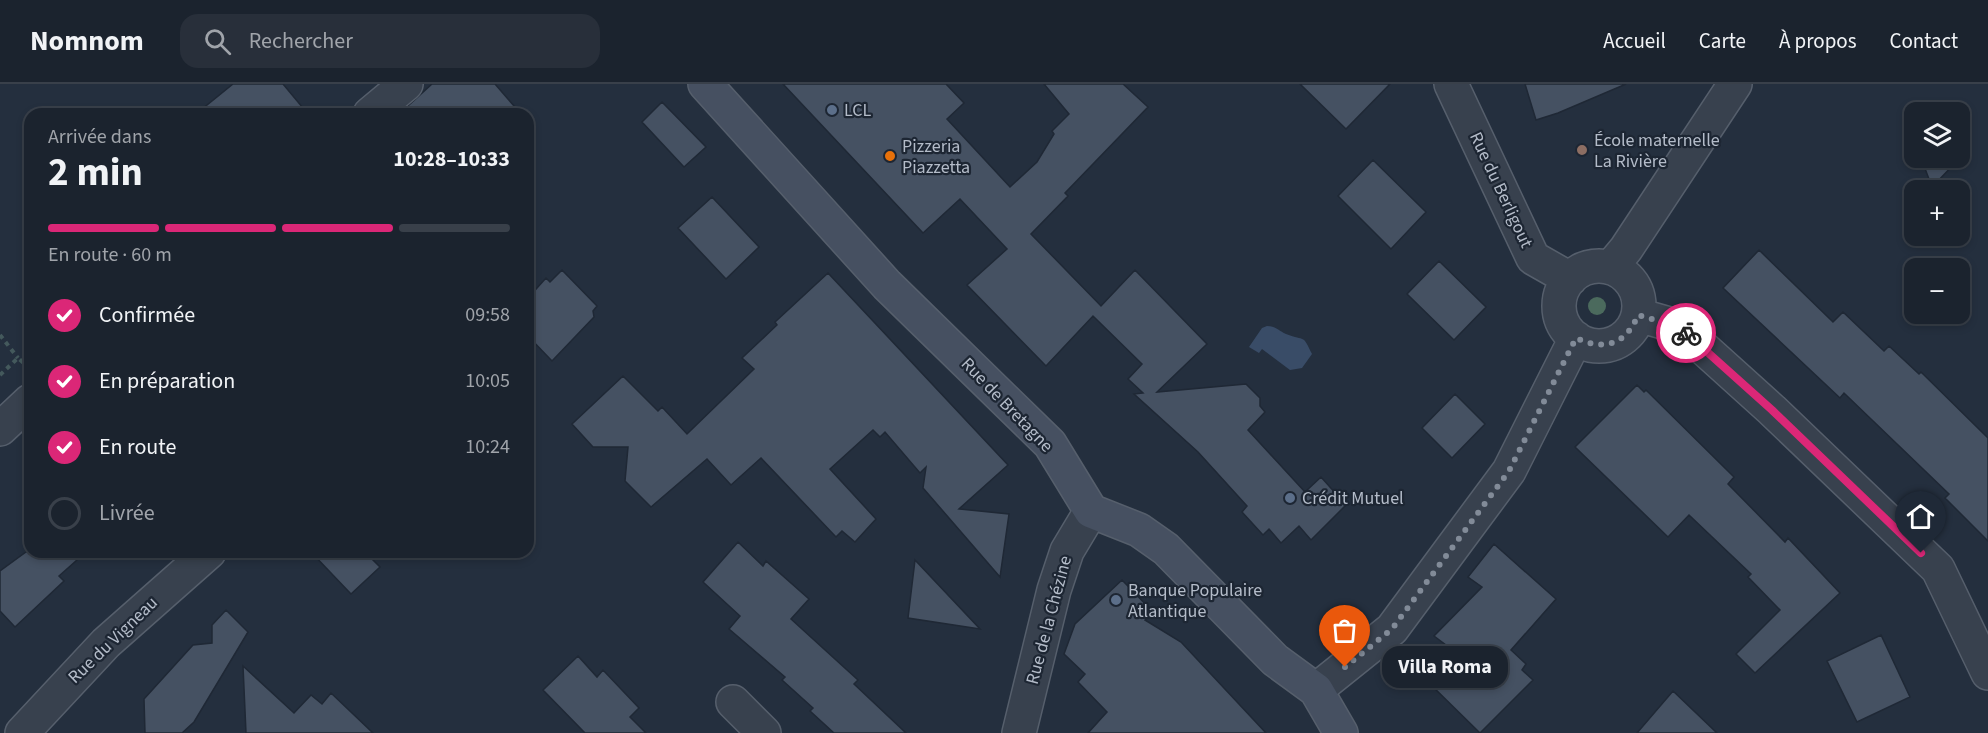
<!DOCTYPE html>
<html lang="fr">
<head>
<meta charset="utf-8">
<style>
	body { margin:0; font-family:"Source Sans 3",sans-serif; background:#282f3a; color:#f1f3f6; height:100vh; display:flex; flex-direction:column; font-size:22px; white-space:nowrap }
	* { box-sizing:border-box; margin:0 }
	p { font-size:20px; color:#a0a4aa }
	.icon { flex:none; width:33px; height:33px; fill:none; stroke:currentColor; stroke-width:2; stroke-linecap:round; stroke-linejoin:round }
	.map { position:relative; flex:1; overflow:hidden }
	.details { position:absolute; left:24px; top:24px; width:510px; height:450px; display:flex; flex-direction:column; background:#1b232e; border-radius:18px; box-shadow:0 3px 9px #0003,0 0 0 2px #39404a }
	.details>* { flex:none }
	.tools { position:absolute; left:1904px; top:18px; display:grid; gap:12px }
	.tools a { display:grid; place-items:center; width:66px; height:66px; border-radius:12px; background:#1b232e; box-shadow:0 3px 9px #0003,0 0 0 2px #39404a; font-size:30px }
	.pin { position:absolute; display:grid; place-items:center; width:51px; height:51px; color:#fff; margin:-62px -26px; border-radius:50% 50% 50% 0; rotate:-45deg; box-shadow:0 0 6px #0007 }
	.pin .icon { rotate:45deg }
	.courier { position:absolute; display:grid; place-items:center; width:60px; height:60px; margin:-30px; border:4px solid #db2777; border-radius:50%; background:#fff; color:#222; box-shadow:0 2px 8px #0007 }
	.bubble { position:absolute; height:42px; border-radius:18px; background:#1b232e; box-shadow:0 3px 9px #0003,0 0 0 2px #39404a; font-size:20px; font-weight:700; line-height:42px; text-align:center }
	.summary em { font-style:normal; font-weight:700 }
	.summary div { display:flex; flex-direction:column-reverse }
	.summary { display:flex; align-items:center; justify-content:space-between; height:102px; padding:0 24px }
	h1 { font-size:39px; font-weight:700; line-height:45px }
	.bar { display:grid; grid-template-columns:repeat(4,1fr); gap:9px 6px; align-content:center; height:72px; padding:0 24px }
	.bar i { height:8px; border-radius:4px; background:#39404a }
	.bar .current { background:#db2777 }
	.bar p { grid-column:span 4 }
	ol { padding:0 24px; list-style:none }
	li { display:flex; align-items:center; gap:18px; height:66px }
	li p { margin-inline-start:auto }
	li .icon { padding:6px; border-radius:50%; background:#db2777; color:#fff; stroke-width:4 }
	li:last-child { color:#a0a4aa }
	li i { width:33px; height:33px; border:3px solid #39404a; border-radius:50% }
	header { display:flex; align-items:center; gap:36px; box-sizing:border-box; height:84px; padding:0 30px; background:#1b232e; border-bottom:2px solid #39404a }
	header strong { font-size:28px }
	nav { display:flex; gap:33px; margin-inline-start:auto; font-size:21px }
	.search { width:420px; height:54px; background:#282f3a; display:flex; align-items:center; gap:15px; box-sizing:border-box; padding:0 21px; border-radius:18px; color:#a0a4aa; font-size:22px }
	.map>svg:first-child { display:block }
	.water { fill:#394c67 }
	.building { fill:#455162; stroke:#1f2835; stroke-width:1.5 }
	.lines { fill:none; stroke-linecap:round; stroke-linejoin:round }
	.minor-casing { stroke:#565f6c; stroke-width:36 }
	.tertiary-casing { stroke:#565f6c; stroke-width:36 }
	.secondary-casing { stroke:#565f6c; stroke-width:36 }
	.path { stroke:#44595c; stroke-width:4; stroke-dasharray:4.5 4.5; stroke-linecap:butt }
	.minor { stroke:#38414e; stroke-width:33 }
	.tertiary { stroke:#38414e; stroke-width:33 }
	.secondary { stroke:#465061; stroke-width:33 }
	.tree { fill:#4b6a5d }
	.done { stroke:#828b98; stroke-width:6; stroke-dasharray:0 10.8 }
	.route { stroke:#db2777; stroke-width:8 }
	.service-dot { fill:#5c6f8a; stroke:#1d2633; stroke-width:2 }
	.education-dot { fill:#8d6e63; stroke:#1d2633; stroke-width:2 }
	.food-dot { fill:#e8710a; stroke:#1d2633; stroke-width:2 }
	.labels { text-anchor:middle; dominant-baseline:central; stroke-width:4.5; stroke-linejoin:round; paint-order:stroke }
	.poi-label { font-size:18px; fill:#b4bcc9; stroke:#1d2633; text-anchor:start }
	.street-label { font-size:18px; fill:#b4bcc9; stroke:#1d2633 }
</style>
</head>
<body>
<header>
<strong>Nomnom</strong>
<div class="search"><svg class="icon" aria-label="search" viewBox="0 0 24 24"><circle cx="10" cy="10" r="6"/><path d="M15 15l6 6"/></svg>Rechercher</div>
<nav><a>Accueil</a><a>Carte</a><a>À propos</a><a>Contact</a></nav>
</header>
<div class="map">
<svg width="1988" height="649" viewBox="0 0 1988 649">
	<rect width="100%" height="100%" fill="#242f3e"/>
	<path class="water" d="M1267,242C1276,242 1279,247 1286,250C1306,258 1302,249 1312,270L1302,284L1290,286L1262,265L1259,269L1249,263L1262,244Z"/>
	<path class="building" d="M233,0H283L308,30H196Z
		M432,0H495L521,30H399Z
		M783,0H946L964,19L947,35L1010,103L1037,78L1054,50L1052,47L1069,30L1044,0H1123L1148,23L1065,109L1068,112L1031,150L1101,222L1135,186L1207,260L1157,308L1246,300L1260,314V322L1265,328L1248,346L1305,408L1321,393L1346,421L1311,456L1299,442L1281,459L1269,445L1263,451L1242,428L1247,422L1198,368L1134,310L1143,309L1128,295L1142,280L1093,232L1046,282L967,201L1007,165L960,115L923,149Z
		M1300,0H1390L1346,45Z
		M1525,0H1626L1558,29L1536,36Z
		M662,18L706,63L684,83L642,38Z
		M1959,72L1960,74L1932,103L1921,74H1959Z
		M1373,76L1426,128L1391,165L1338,112Z
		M712,113L759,163L726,195L678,144Z
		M1759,166L1833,238L1843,228L1884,267L1889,262L1919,290L1921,288L1988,354V457L1945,414L1949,410L1844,309L1840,314L1723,204Z
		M1439,177L1486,223L1454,256L1407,210Z
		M562,186L597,222L593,227L594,233L552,277L528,252V214L546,194L550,198Z
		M828,189L1008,381L959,425L1009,430L1000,493L923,404L926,383L920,389L885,348L880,353L873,346L830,385L876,435L855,458L842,447L836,453L761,374L731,401L707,375L651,423L625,397L628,363H593L572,340L623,292L658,327L662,323L687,350L754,285L742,274L777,241L775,238Z
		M1637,301L1644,308L1646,306L1734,393L1728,400L1785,458L1788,454L1840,509L1755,589L1736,570L1780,526L1748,493L1751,490L1689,431L1668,453L1575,363Z
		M1455,310L1485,340L1452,374L1422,344Z
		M738,458L763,482L766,477L809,515L791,535L858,596L854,600L906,649H834L810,627L813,624L782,596L785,593L729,545L740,532L703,498Z
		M1494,460L1556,515L1511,566L1526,580L1522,586L1533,596L1480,649L1425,595L1454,567L1434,552L1482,503L1468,493Z
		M26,468H86L59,492L64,497L15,543L0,527V487Z
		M311,468H365L380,483L351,510Z
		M915,476L980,545L908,534Z
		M1122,496L1153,528L1145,536L1181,558L1266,649H1088L1107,628L1078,598L1085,590L1064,570L1075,540Z
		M226,526L248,548L194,638L182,649H145L144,615L193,561L212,559V541Z
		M1881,551L1910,613L1857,638L1827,577Z
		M578,572L597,593L603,586L639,624L630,633L646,649H585L543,606Z
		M243,582L294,629L311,611L322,620L331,609L373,649H246Z
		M1673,607L1717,649H1637Z"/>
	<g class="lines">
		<defs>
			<path id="minor" d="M1451,0L1533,174L1570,195
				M370,30L406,0
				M1559 222a40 40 0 1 1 80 0a40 40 0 1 1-80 0Z
				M1611,183L1626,165L1735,0
				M1638,231L1680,243L1772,326L1938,485L1988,589
				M0,345L30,317
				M1316,606L1392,545L1466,445L1509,387L1576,254
				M733,618L764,649
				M22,649L106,559L209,468"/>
			<path id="tertiary" d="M1019,649L1054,506L1067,467L1091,427"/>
			<path id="secondary" d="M705,0L887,201L1050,360L1091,427L1139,446L1166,465L1275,576L1316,606L1341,649"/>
		</defs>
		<use href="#minor" class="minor-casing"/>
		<use href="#tertiary" class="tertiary-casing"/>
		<use href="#secondary" class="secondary-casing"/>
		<path class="path" d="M0,251L18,274
			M0,291L18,274L26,281"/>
		<use href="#minor" class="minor"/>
		<use href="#tertiary" class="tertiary"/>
		<use href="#secondary" class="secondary"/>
	</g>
	<circle class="tree" cx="1597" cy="222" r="9"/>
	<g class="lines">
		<path class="done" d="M1345,583L1392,545L1509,387L1576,254C1604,267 1626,261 1638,231L1680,243L1686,249"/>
		<path class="route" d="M1686,249L1772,326L1921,469"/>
	</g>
	<g class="service-dot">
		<circle cx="832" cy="26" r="6"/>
		<circle cx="1290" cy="414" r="6"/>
		<circle cx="1116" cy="516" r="6"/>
	</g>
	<circle class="education-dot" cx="1582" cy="66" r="6"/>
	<circle class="food-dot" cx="890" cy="72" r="6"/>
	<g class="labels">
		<g class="poi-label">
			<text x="844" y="26">LCL</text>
			<text x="1594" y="56">École maternelle<tspan x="1594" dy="21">La Rivière</tspan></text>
			<text x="902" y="62">Pizzeria<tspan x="902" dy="21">Piazzetta</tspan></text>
			<text x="1302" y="414">Crédit Mutuel</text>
			<text x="1128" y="506">Banque Populaire<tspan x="1128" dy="21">Atlantique</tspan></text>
		</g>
		<g class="street-label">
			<text transform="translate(1501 106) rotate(65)">Rue du Berligout</text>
			<text transform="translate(1007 321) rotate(46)">Rue de Bretagne</text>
			<text transform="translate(1049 536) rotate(-75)">Rue de la Chézine</text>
			<text transform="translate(113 556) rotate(-44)">Rue du Vigneau</text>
		</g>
	</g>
</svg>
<div class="tools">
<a><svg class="icon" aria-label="layers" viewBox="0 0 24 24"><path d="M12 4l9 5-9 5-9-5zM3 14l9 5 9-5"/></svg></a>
<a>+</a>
<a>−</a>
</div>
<div class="pin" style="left:1345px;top:583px;background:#ea580c"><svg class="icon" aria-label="bag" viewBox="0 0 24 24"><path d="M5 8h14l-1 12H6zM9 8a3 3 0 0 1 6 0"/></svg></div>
<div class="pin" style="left:1921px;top:469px;background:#1f2937"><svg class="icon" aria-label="home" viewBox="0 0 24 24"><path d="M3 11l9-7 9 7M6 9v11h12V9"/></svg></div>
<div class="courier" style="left:1686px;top:249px"><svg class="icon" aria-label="bike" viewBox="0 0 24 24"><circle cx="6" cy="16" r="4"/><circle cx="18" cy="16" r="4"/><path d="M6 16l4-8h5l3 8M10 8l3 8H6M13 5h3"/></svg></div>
<div class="bubble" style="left:1382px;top:562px;width:126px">Villa Roma</div>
<section class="details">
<div class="summary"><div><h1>2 min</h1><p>Arrivée dans</p></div><em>10:28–10:33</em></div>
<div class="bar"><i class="current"></i><i class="current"></i><i class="current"></i><i></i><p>En route · 60 m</p></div>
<ol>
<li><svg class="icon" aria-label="check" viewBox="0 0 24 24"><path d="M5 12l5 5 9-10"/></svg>Confirmée<p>09:58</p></li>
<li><svg class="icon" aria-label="check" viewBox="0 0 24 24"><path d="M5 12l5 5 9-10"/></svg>En préparation<p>10:05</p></li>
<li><svg class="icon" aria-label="check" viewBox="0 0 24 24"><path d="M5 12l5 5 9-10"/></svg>En route<p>10:24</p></li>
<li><i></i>Livrée</li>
</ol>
</section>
</div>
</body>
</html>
